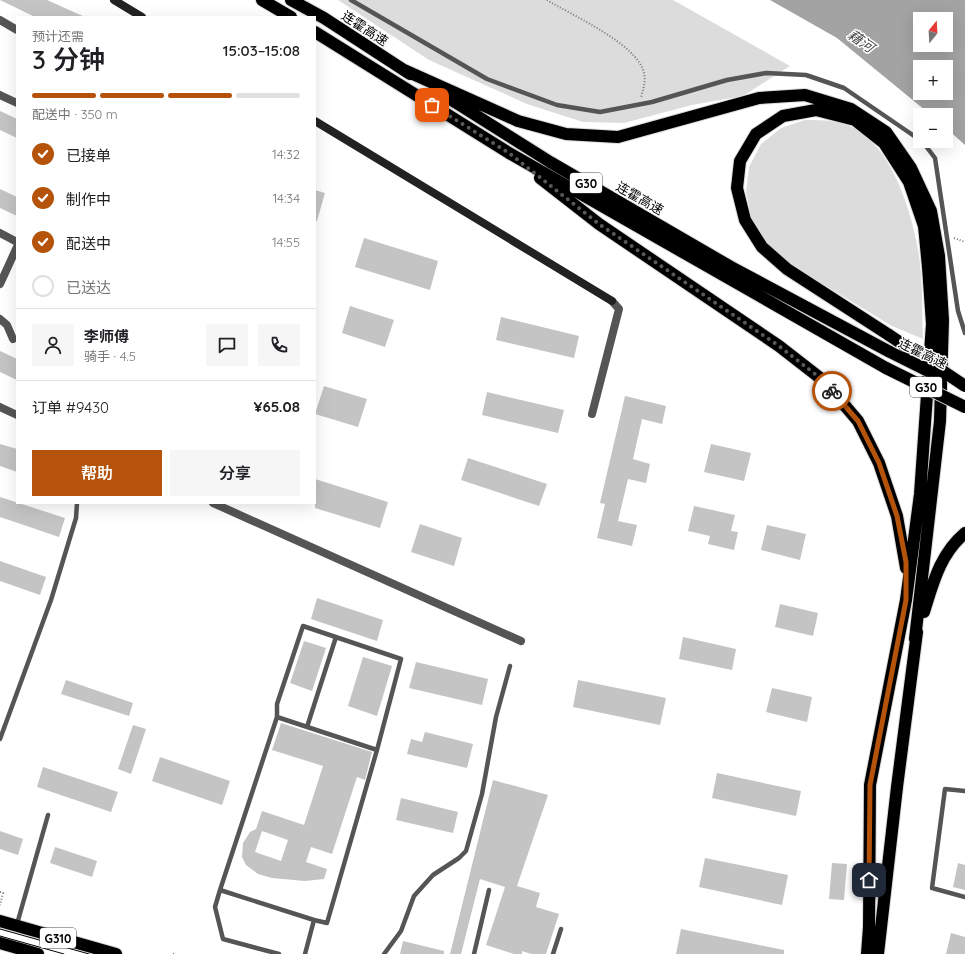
<!DOCTYPE html>
<html lang="zh">
<head>
<meta charset="utf-8">
<style>
	body { margin:0; font-family:Quicksand,"Noto Sans SC",sans-serif; background:#f6f6f6; color:#202124; height:100vh; display:flex; flex-direction:column; font-size:15px; white-space:nowrap }
	* { box-sizing:border-box; margin:0 }
	p { font-size:13px; color:#757577 }
	.icon { flex:none; width:22px; height:22px; fill:none; stroke:currentColor; stroke-width:2; stroke-linecap:round; stroke-linejoin:round }
	.map { position:relative; flex:1; overflow:hidden }
	.side { position:absolute; left:16px; top:16px; width:300px; height:488px; display:flex; flex-direction:column; background:#fff; border-radius:0px; box-shadow:0 4px 16px #0002 }
	.side>* { flex:none }
	.needle { width:26px; rotate:18deg }
	.buttons { position:absolute; left:913px; top:12px; display:grid; gap:8px }
	.buttons a { display:grid; place-items:center; width:40px; height:40px; border-radius:0px; background:#fff; box-shadow:0 4px 16px #0002; font-size:20px }
	.pin { position:absolute; display:grid; place-items:center; width:34px; height:34px; color:#fff; margin:-17px; border-radius:8px; box-shadow:0 2px 6px #0006 }
	.courier { position:absolute; display:grid; place-items:center; width:40px; height:40px; margin:-20px; border:3px solid #b45309; border-radius:50%; background:#fff; color:#222; box-shadow:0 1px 5px #0007 }
	.head em { font-style:normal; font-weight:600 }
	.head div { display:flex; flex-direction:column-reverse }
	.head { display:flex; align-items:center; justify-content:space-between; height:68px; padding:0 16px }
	h1 { font-size:26px; font-weight:600; line-height:30px }
	.bar { display:grid; grid-template-columns:repeat(4,1fr); gap:6px 4px; align-content:center; height:48px; padding:0 16px }
	.bar i { height:5px; border-radius:3px; background:#e0e0e0 }
	.bar .selected { background:#b45309 }
	.bar p { grid-column:span 4 }
	.line { display:flex; align-items:center; gap:10px; padding:0 16px; border-top:1px solid #e0e0e0 }
	.line div { flex:1 }
	.round { display:grid; place-items:center; flex:none; width:42px; height:42px; border-radius:0px; background:#f6f6f6 }
	ol { padding:0 16px; list-style:none }
	li { display:flex; align-items:center; gap:12px; height:44px }
	li p { margin-inline-start:auto }
	li .icon { padding:4px; border-radius:50%; background:#b45309; color:#fff; stroke-width:4 }
	li:last-child { color:#757577 }
	li i { width:22px; height:22px; border:2px solid #e0e0e0; border-radius:50% }
	.action { display:flex; gap:8px; margin-top:auto; padding:8px 16px }
	.action a { flex:1; height:46px; border-radius:0px; background:#b45309; color:#fff; font-size:16px; font-weight:600; line-height:46px; text-align:center }
	.action a+a { background:#f6f6f6; color:#202124 }
	.map>svg:first-child { display:block }
	.green { fill:#dcdcdc }
	.water { fill:#a3a3a3; fill-rule:evenodd }
	.building { fill:#c4c4c4; fill-rule:evenodd }
	.lines { fill:none; stroke-linecap:round; stroke-linejoin:round }
	.highway-casing { stroke:#dbdbdb; stroke-width:14 }
	.path { stroke:#777; stroke-width:2; stroke-dasharray:1 2; stroke-linecap:butt }
	.lane { stroke:#555; stroke-width:4.5 }
	.street { stroke:#555; stroke-width:8 }
	.secondary { stroke:#222; stroke-width:8 }
	.highway { stroke:#000; stroke-width:12 }
	.tram { stroke:#000; stroke-width:1 }
	.highway-bridge-casing { stroke:#dbdbdb; stroke-width:14; stroke-linecap:butt }
	.highway-bridge { stroke:#000; stroke-width:12 }
	.done { stroke:#595959; stroke-width:4; stroke-dasharray:0 7.2 }
	.route { stroke:#b45309; stroke-width:5 }
	.labels { text-anchor:middle; dominant-baseline:central; stroke-width:3; stroke-linejoin:round; paint-order:stroke }
	.shield { fill:#fff; stroke:#4c4c4c; stroke-width:1 }
	.shield-label { font-size:12px; font-weight:bold; fill:#000 }
	.street-label { font-size:13px; fill:#000; stroke:#fff }
	.water-label { font-size:14px; font-style:italic; fill:#444; stroke:#fff }
</style>
</head>
<body>
<div class="map">
<svg width="965" height="954" viewBox="0 0 965 954">
	<rect width="100%" height="100%" fill="#fff"/>
	<path class="green" d="M338,0H673L790,66L743,96L692,105L624,123L583,122L527,104L429,60Z
		M805,120C823,120 840,120 856,129C893,151 911,210 918,250C923,277 922,311 923,339L892,326L790,264L763,239L751,217L746,192L749,167L761,144L781,128Z"/>
	<path class="water" d="M770,0H965V145L946,128V115H931L837,38ZM920,19H946V45H920ZM920,67H946V93H920Z"/>
	<path class="building" d="M0,0H47L85,17H35Z
		M0,111L17,119V138L0,130Z
		M0,189L17,197V216L0,208Z
		M315,190L325,193L317,221H315Z
		M364,238L438,261L430,290L355,267Z
		M350,306L394,320L385,347L342,333Z
		M501,317L579,336L574,358L496,340Z
		M0,351L17,359V380L0,372Z
		M324,386L367,399L358,427L315,414Z
		M487,392L564,410L558,433L482,415Z
		M625,396L666,406L662,424L642,419L633,459L650,464L646,483L628,479L618,521L637,525L632,546L597,538L605,504L600,503Z
		M0,444L17,449V472L0,466Z
		M711,444L751,453L744,481L704,472Z
		M468,458L547,484L539,506L461,480Z
		M315,479L388,502L380,528L315,508Z
		M0,497L65,518L59,537L0,517Z
		M694,506L735,515L731,531L738,532L734,550L708,544L710,536L688,531Z
		M420,524L462,538L454,566L411,552Z
		M767,525L806,534L800,560L761,550Z
		M0,561L46,577L40,595L0,581Z
		M317,598L383,620L377,641L311,619Z
		M780,604L818,613L813,636L775,627Z
		M683,637L736,649L732,670L679,659Z
		M304,641L326,648L312,691L290,683Z
		M363,657L392,666L377,716L348,706Z
		M416,662L488,679L482,705L409,688Z
		M66,680L133,703L129,716L61,694Z
		M578,680L666,698L660,725L573,707Z
		M772,688L812,697L807,722L766,712Z
		M281,723L372,752L365,780L357,777L332,854L311,847L306,862L327,869L324,879L305,881L272,878L258,874L246,865L242,857L243,843L250,832L256,829L262,811L304,825L323,766L272,750ZM262,831L288,840L281,861L255,852Z
		M133,725L146,729L131,774L118,769Z
		M425,732L473,744L467,768L407,754L411,739L422,742Z
		M160,757L230,781L222,805L152,781Z
		M43,767L118,792L111,812L37,787Z
		M717,773L801,791L796,816L712,798Z
		M493,780L548,795L517,886L540,893L536,907L559,914L546,954H531L522,951V954H514L486,945L505,887L480,879L461,954H450Z
		M401,798L458,812L453,833L396,820Z
		M0,831L23,839L18,855L0,849Z
		M55,847L97,861L92,877L50,863Z
		M705,858L788,875L782,905L699,887Z
		M832,863L847,864L844,900L829,899Z
		M958,863L965,865V890L953,887Z
		M681,929L784,950V954H676Z
		M951,933L965,937V954H946Z
		M403,941L444,951V954H400Z"/>
	<g class="lines">
		<defs>
			<path id="highway" d="M262,0L291,17
				M291,0L324,18L410,74
				M315,32L509,153L886,368
				M404,70L518,121L566,134L618,137L759,98L805,95L851,109L886,132L911,168L931,211L939,256L943,320L940,421L915,639
				M439,92L550,162L731,267L890,352
				M540,178L599,224L779,346L824,381L858,421L879,463L897,516L906,568
				M924,612C933,583 940,554 965,533
				M0,921L116,954
				M0,943L38,954
				M867,954L869,927L870,785L906,600L920,494L932,324L928,267L924,226L909,182L884,143L855,120L816,110L783,116L756,134L740,161L737,188L745,220L762,247L787,269L889,335
				M878,954L897,787L917,632"/>
		</defs>
		<use href="#highway" class="highway-casing"/>
		<path class="path" d="M547,0C571,15 638,44 644,73C646,82 643,89 641,98
			M954,238L965,242
			M0,892L3,893L0,905
			M173,954L176,953"/>
		<path class="lane" d="M351,0L487,79L557,105L600,112L652,102L727,80L766,73L806,75L844,88L920,140
			M922,141L935,158L958,311L965,333
			M277,717L377,750
			M307,727L336,637
			M0,739L51,600L76,518L77,503
			M965,791L945,789L932,888L965,897
			M220,890L215,907L223,939L279,954
			M17,924L48,815
			M305,954L314,920L220,890L277,717V704L303,626L401,659L377,750L327,923L314,920
			M384,954L401,931L414,896L433,875L459,858L466,851L482,794L496,717L510,666
			M474,954L489,890
			M553,954L561,929"/>
		<path class="street" d="M0,20L17,30
			M0,95L17,103
			M0,233L17,242
			M0,284L17,247
			M0,319L7,325L13,339
			M0,407L17,415
			M592,414L619,309L612,301
			M213,503L521,641"/>
		<path class="secondary" d="M114,0L142,17
			M315,121L612,301"/>
		<use href="#highway" class="highway"/>
		<path class="tram" d="M0,929L89,954
			M0,936L64,954"/>
		<defs>
			<path id="highway-bridge" d="M889,335L965,386
				M890,352L942,378
				M886,368L965,407"/>
		</defs>
		<use href="#highway-bridge" class="highway-bridge-casing"/>
		<use href="#highway-bridge" class="highway-bridge"/>
	</g>
	<g class="lines">
		<path class="done" d="M432,105L509,153L599,224L779,346L824,381L832,391"/>
		<path class="route" d="M832,391L858,421L879,463L897,516L906,562V600L870,785L869,880"/>
	</g>
	<g class="labels">
		<g class="shield">
			<rect x="570" y="173" width="32" height="20" rx="3"/>
			<rect x="910" y="377" width="32" height="20" rx="3"/>
			<rect x="40" y="928" width="36" height="20" rx="3"/>
		</g>
		<g class="shield-label">
			<text x="586" y="183">G30</text>
			<text x="926" y="387">G30</text>
			<text x="58" y="938">G310</text>
		</g>
		<g class="street-label">
			<text transform="translate(365 28) rotate(33)">连霍高速</text>
			<text transform="translate(640 198) rotate(30)">连霍高速</text>
			<text transform="translate(923 353) rotate(26)">连霍高速</text>
		</g>
		<g class="water-label">
			<text transform="translate(861 41) rotate(35)">藉河</text>
		</g>
	</g>
</svg>
<div class="buttons">
<a><svg class="needle" viewBox="-14 -14 28 28"><path d="M0-13l5 13h-10z" fill="#e53935"/><path d="M0 13l5-13h-10z" fill="#757577"/></svg></a>
<a>+</a>
<a>−</a>
</div>
<div class="pin" style="left:432px;top:105px;background:#ea580c"><svg class="icon" aria-label="bag" viewBox="0 0 24 24"><path d="M5 8h14l-1 12H6zM9 8a3 3 0 0 1 6 0"/></svg></div>
<div class="pin" style="left:869px;top:880px;background:#1f2937"><svg class="icon" aria-label="home" viewBox="0 0 24 24"><path d="M3 11l9-7 9 7M6 9v11h12V9"/></svg></div>
<div class="courier" style="left:832px;top:391px"><svg class="icon" aria-label="bike" viewBox="0 0 24 24"><circle cx="6" cy="16" r="4"/><circle cx="18" cy="16" r="4"/><path d="M6 16l4-8h5l3 8M10 8l3 8H6M13 5h3"/></svg></div>
<section class="side">
<div class="head"><div><h1>3 分钟</h1><p>预计还需</p></div><em>15:03–15:08</em></div>
<div class="bar"><i class="selected"></i><i class="selected"></i><i class="selected"></i><i></i><p>配送中 · 350 m</p></div>
<ol>
<li><svg class="icon" aria-label="check" viewBox="0 0 24 24"><path d="M5 12l5 5 9-10"/></svg>已接单<p>14:32</p></li>
<li><svg class="icon" aria-label="check" viewBox="0 0 24 24"><path d="M5 12l5 5 9-10"/></svg>制作中<p>14:34</p></li>
<li><svg class="icon" aria-label="check" viewBox="0 0 24 24"><path d="M5 12l5 5 9-10"/></svg>配送中<p>14:55</p></li>
<li><i></i>已送达</li>
</ol>
<div class="line" style="height:72px"><a class="round"><svg class="icon" aria-label="person" viewBox="0 0 24 24"><circle cx="12" cy="8" r="4"/><path d="M4 21q1-7 8-7t8 7"/></svg></a><div><b>李师傅</b><p>骑手 · 4.5</p></div><a class="round"><svg class="icon" aria-label="chat" viewBox="0 0 24 24"><path d="M4 5h16v11H9l-5 4z"/></svg></a><a class="round"><svg class="icon" aria-label="phone" viewBox="0 0 24 24"><path d="M5 4h4l2 5-3 2q2 4 5 5l2-3 5 2v4C11 20 4 13 5 4z"/></svg></a></div>
<div class="line" style="height:52px"><div>订单 #9430</div><b>¥65.08</b></div>
<div class="action"><a>帮助</a><a>分享</a></div>
</section>
</div>
</body>
</html>
